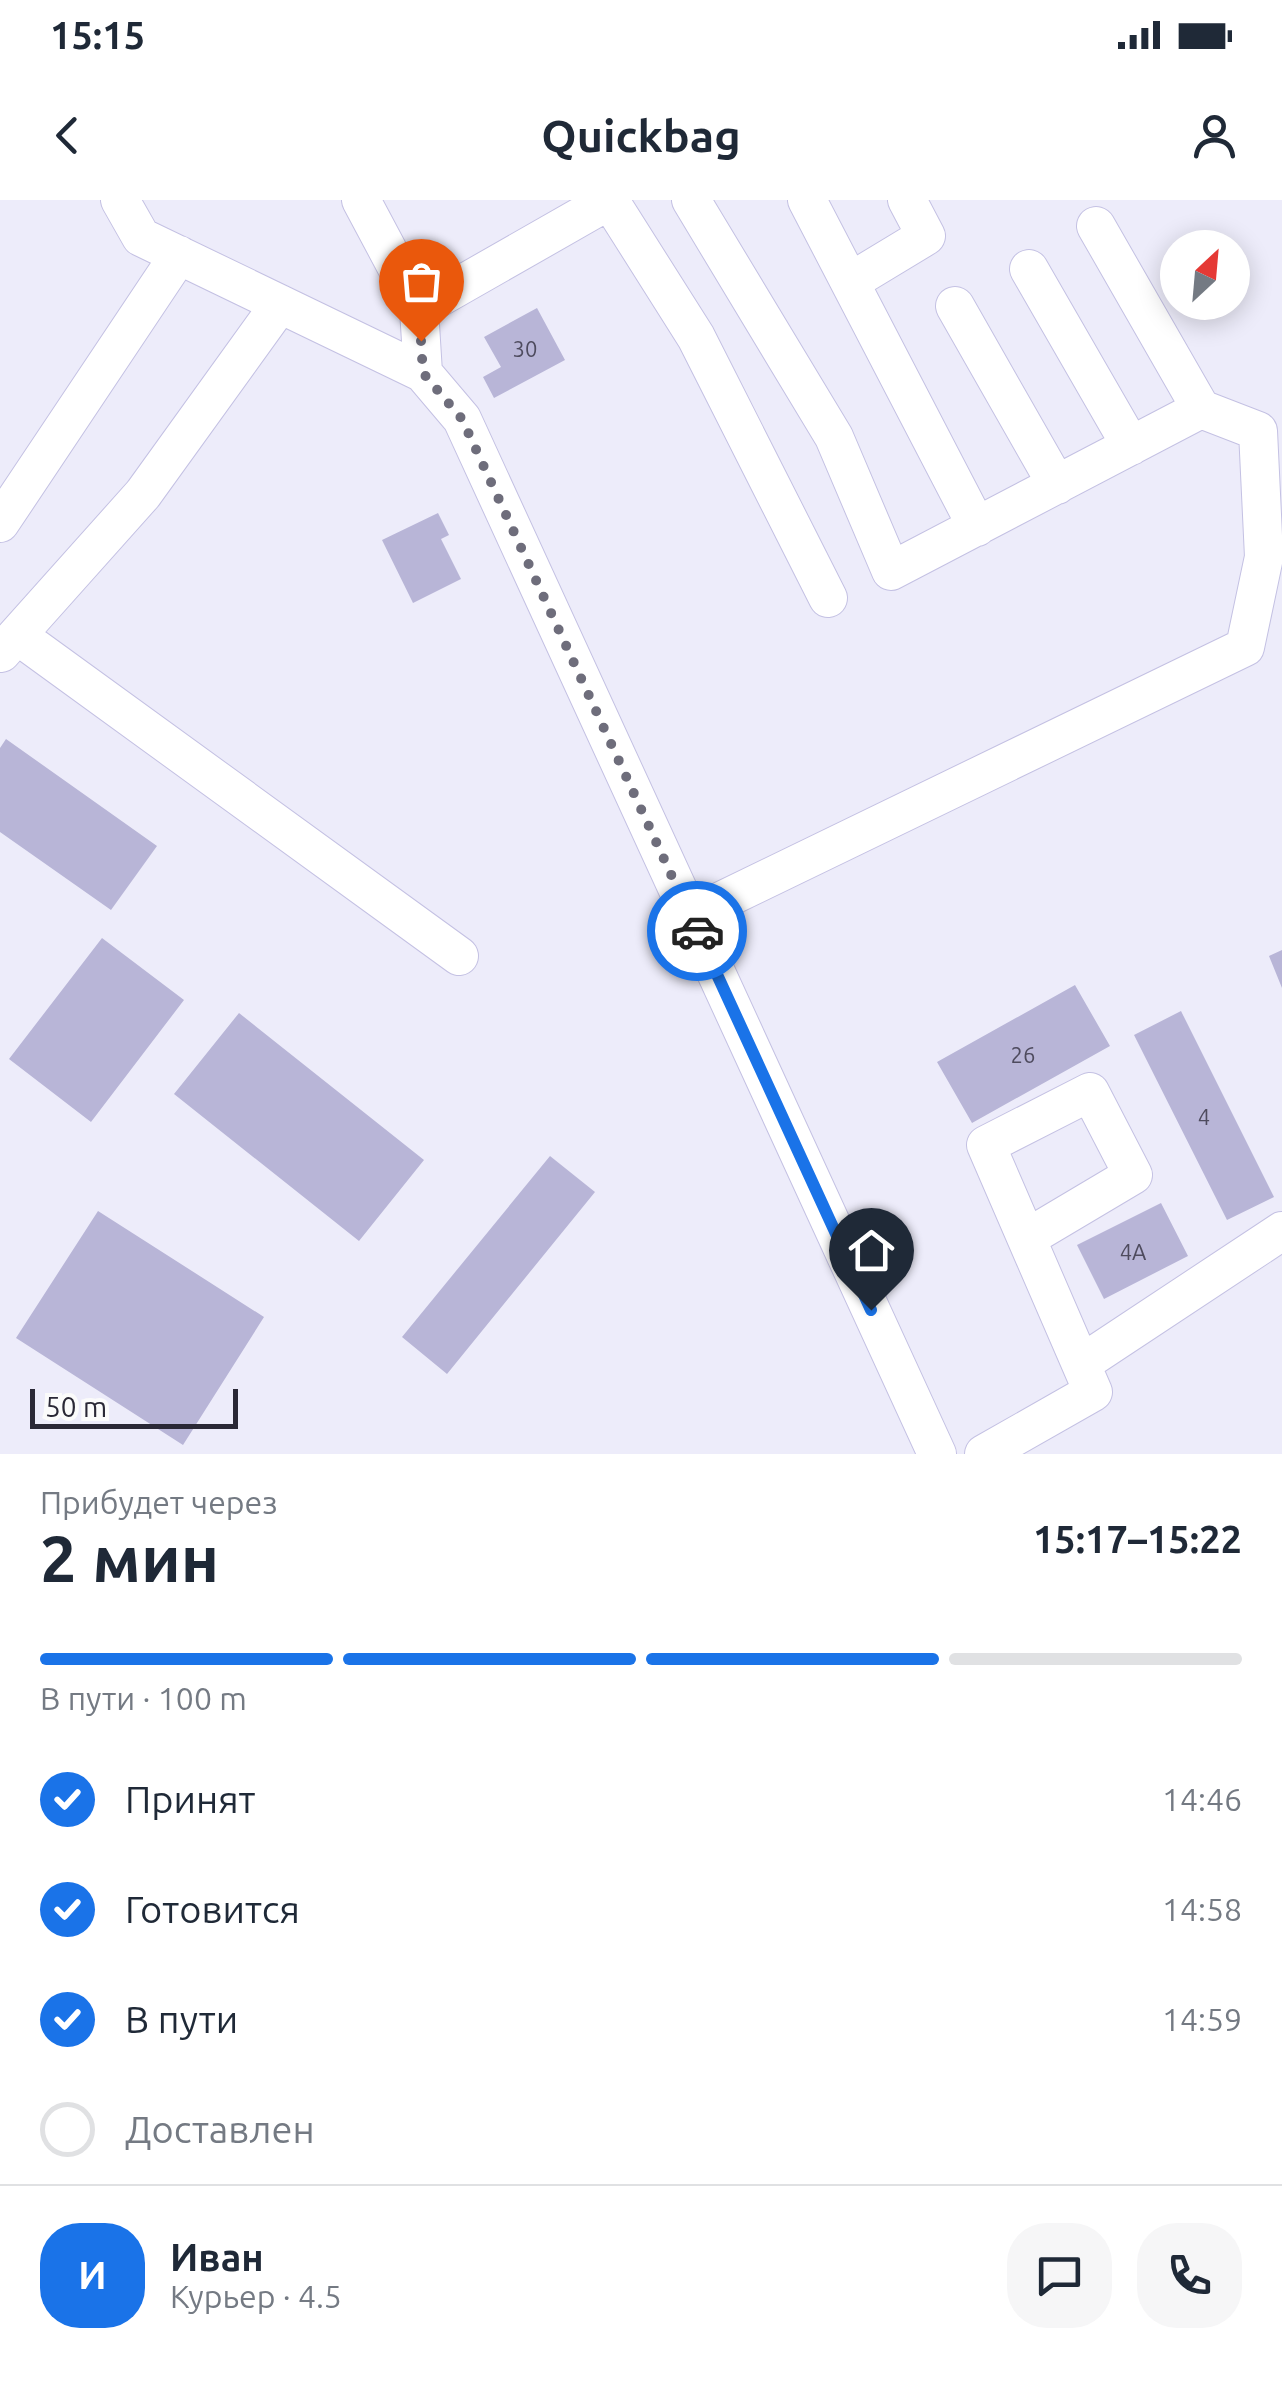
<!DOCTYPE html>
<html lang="ru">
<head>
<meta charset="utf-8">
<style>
	body { margin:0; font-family:Ubuntu,sans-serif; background:#f6f6f7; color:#1f2937; height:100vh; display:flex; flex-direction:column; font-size:38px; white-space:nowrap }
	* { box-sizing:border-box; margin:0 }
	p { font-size:32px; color:#747a83 }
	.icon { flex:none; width:55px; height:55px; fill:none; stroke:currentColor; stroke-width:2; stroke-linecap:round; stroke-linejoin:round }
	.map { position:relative; height:1254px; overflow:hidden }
	.details { display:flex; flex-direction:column; background:#fff; flex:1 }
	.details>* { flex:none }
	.needle { width:65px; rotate:26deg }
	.fabs { position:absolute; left:1160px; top:30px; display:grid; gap:20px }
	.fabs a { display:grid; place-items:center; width:90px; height:90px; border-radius:50%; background:#fff; box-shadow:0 5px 25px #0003; font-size:50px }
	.scale { position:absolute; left:30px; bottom:25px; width:208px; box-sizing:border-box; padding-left:10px; border:5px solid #2a2836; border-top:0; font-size:28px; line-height:35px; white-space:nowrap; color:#2a2836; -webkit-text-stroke:8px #fbfbfb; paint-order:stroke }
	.pin { position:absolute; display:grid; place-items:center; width:85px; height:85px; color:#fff; margin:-102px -42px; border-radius:50% 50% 50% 0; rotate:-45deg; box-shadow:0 0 10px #0007 }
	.pin .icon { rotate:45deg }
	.courier { position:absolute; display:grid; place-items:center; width:100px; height:100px; margin:-50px; border:8px solid #1a73e8; border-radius:50%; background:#fff; color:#222; box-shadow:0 2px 12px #0007 }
	.summary em { font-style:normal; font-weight:700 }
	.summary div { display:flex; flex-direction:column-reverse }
	.summary { display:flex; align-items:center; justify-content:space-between; height:170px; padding:0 40px }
	h1 { font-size:65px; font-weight:700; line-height:75px }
	.bar { display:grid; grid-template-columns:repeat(4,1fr); gap:15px 10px; align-content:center; height:120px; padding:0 40px }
	.bar i { height:12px; border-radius:8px; background:#e0e1e3 }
	.bar .selected { background:#1a73e8 }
	.bar p { grid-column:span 4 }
	.line { display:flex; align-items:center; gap:25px; padding:0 40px; border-top:2px solid #e0e1e3 }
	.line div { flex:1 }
	.round { display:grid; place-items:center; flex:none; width:105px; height:105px; border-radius:40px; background:#f6f6f7 }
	ol { padding:0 40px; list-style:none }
	li { display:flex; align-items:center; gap:30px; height:110px }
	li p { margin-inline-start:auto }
	li .icon { padding:10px; border-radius:50%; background:#1a73e8; color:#fff; stroke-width:4 }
	li:last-child { color:#747a83 }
	li i { width:55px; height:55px; border:5px solid #e0e1e3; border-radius:50% }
	.status { display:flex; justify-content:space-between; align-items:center; height:70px; padding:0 50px; background:#fff; direction:ltr }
	.status svg { height:28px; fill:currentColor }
	header { display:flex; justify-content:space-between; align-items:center; height:130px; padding:0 40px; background:#fff; font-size:45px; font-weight:700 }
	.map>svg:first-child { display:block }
	.building { fill:#b8b5d7 }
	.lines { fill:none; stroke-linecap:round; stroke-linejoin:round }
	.minor-casing { stroke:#c4c1e3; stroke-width:40 }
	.minor { stroke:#fff; stroke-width:38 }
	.done { stroke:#6e6d7b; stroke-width:10; stroke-dasharray:0 18 }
	.route { stroke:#1a73e8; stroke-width:12 }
	.labels { text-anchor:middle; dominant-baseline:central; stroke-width:9; stroke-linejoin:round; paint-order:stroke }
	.number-label { font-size:22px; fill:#4e4b5e }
</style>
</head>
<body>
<div class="status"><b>15:15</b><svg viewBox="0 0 49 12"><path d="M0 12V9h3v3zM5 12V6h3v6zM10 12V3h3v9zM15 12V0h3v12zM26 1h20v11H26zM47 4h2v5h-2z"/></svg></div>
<header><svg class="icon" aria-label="back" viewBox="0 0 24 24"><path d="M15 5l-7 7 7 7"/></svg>Quickbag<svg class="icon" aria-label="person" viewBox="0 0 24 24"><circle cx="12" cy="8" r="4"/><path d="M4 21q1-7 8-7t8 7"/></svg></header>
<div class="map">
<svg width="1282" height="1254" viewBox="0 0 1282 1254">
	<rect width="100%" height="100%" fill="#edecfa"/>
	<path class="building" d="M537,108L565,160L494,198L483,177L501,167L484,137Z
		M438,313L449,335L441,339L461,379L413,403L382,340Z
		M6,539L157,646L111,710L0,632V548Z
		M102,738L184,800L91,922L9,859Z
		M1282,750V788L1269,756Z
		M1075,785L1110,846L972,923L937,862Z
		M1181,811L1274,997L1227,1020L1134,835Z
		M239,813L424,960L359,1041L174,894Z
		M550,956L595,992L447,1174L402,1137Z
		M1161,1003L1188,1056L1104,1099L1077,1045Z
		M98,1011L264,1117L183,1245L16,1138Z"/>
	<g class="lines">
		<defs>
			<path id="minor" d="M120,0L141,37L423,173L462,219L937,1254
				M361,0L419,109L423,173
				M691,0L834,237L891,371L1201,209
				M807,0L977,327
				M610,1L696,137L828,398
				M1029,69L1131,246
				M850,82L926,36L907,0
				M955,106L1057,285
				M419,109L610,0
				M0,323L179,55
				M17,435L459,756
				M1,453L143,294L280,104
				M690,716L1245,447L1264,357L1258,231L1201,209L1096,26
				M1081,1164L1282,1031
				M984,1254L1093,1192L986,945L1090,892L1133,975L1027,1038"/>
		</defs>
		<use href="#minor" class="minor-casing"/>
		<use href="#minor" class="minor"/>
	</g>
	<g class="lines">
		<path class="done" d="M421,141L423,173L462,219L697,731"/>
		<path class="route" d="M697,731L871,1110"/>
	</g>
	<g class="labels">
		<g class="number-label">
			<text x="525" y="148">30</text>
			<text x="1023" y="854">26</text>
			<text x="1204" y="916">4</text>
			<text x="1133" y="1051">4А</text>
		</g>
	</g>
</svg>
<div class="fabs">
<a><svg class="needle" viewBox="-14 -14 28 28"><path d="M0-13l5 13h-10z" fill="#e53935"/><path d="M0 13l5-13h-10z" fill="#747a83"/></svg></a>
</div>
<div class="scale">50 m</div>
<div class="pin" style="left:421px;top:141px;background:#ea580c"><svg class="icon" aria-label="bag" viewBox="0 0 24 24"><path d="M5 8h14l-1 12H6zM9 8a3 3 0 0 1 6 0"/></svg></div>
<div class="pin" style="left:871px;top:1110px;background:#1f2937"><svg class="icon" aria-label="home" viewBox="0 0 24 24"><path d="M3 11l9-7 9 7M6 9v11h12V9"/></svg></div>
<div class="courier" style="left:697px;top:731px"><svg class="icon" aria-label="car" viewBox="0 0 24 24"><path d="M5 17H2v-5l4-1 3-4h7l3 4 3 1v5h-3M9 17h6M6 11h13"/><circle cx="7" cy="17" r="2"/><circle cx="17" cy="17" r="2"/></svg></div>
</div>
<section class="details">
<div class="summary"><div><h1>2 мин</h1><p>Прибудет через</p></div><em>15:17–15:22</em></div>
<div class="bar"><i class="selected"></i><i class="selected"></i><i class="selected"></i><i></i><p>В пути · 100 m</p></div>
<ol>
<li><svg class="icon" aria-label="check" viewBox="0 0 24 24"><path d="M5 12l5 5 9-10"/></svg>Принят<p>14:46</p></li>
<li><svg class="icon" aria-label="check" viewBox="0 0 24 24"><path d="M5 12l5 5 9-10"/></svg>Готовится<p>14:58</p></li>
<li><svg class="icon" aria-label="check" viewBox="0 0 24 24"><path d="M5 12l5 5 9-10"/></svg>В пути<p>14:59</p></li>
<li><i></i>Доставлен</li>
</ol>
<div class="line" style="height:180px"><b class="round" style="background:#1a73e8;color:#fff">И</b><div><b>Иван</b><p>Курьер · 4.5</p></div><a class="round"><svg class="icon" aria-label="chat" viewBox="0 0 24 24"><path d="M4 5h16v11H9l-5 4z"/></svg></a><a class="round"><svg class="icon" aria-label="phone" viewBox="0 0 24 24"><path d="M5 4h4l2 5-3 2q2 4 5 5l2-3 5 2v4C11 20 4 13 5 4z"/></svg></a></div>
</section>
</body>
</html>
